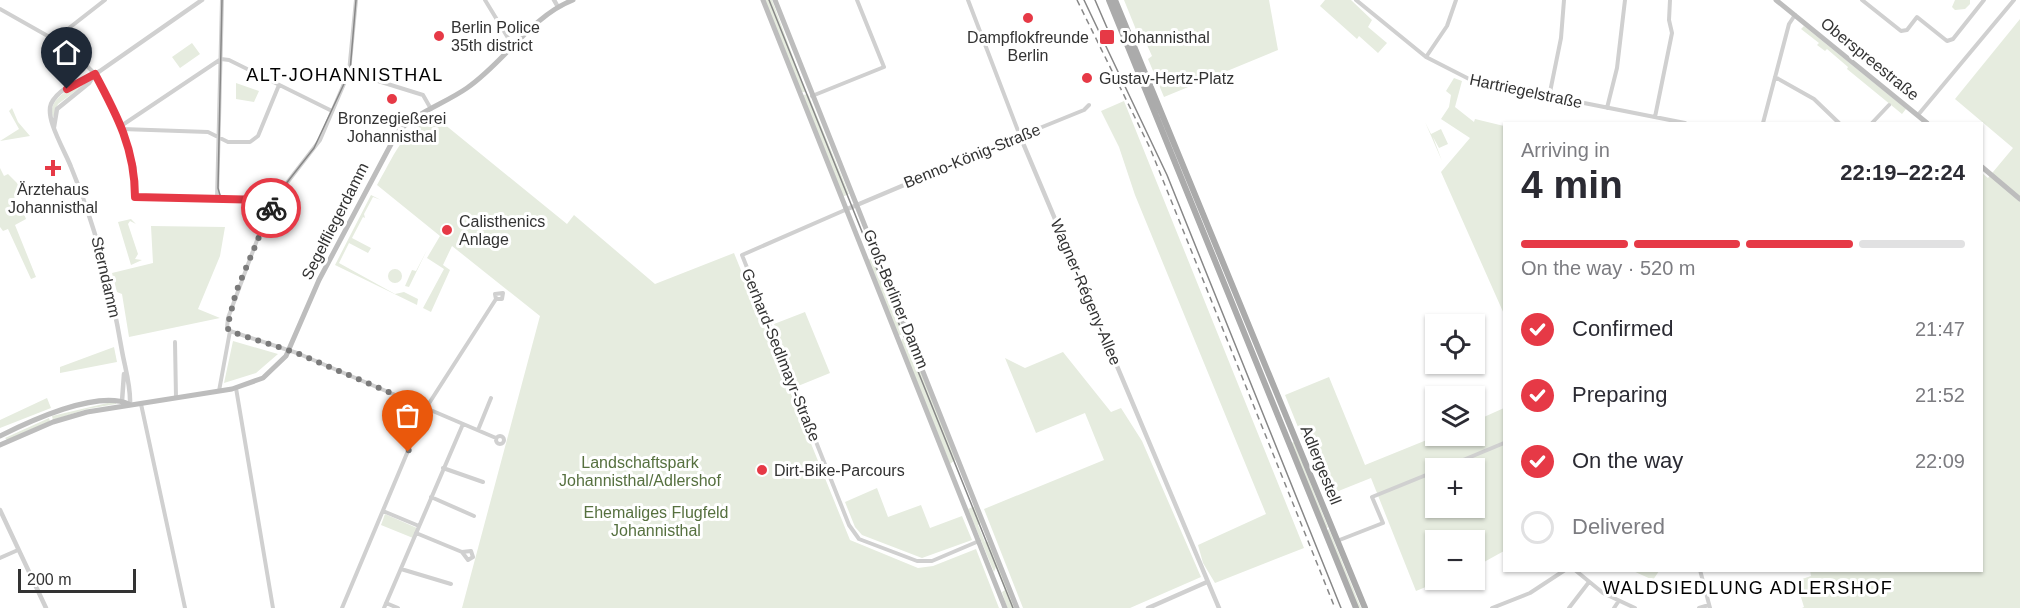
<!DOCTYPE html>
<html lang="en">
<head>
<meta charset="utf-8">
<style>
	body { margin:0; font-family:Helvetica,sans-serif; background:#f7f7f7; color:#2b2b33; height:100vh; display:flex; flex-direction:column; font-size:22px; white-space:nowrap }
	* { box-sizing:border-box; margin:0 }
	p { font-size:20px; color:#7c7c81 }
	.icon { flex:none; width:33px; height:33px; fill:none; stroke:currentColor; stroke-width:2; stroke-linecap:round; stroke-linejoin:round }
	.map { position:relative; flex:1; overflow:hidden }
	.details { position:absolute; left:1503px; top:122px; width:480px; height:450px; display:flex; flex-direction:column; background:#fff; border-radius:0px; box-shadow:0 2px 4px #0004 }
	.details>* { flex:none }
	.controls { position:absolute; left:1425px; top:314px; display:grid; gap:12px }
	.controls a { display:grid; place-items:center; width:60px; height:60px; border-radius:0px; background:#fff; box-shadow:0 2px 4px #0004; font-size:30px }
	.scale { position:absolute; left:18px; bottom:15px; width:118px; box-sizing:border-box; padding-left:6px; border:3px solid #333; border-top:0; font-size:16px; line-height:21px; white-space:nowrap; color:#333; -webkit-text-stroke:4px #fff; paint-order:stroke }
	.pin { position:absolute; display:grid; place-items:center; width:51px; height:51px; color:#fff; margin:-62px -26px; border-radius:50% 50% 50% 0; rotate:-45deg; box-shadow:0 0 6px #0007 }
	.pin .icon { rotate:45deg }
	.courier { position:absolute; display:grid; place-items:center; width:60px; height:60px; margin:-30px; border:4px solid #e63946; border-radius:50%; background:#fff; color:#222; box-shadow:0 2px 8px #0007 }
	.head em { font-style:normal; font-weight:700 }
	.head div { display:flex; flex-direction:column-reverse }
	.head { display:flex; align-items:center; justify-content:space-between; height:102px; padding:0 18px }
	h1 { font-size:39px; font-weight:700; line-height:45px }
	.bar { display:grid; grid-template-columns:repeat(4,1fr); gap:9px 6px; align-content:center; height:72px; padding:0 18px }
	.bar i { height:8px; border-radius:4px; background:#e1e1e2 }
	.bar .active { background:#e63946 }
	.bar p { grid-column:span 4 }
	ol { padding:0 18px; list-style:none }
	li { display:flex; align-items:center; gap:18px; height:66px }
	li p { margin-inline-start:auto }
	li .icon { padding:6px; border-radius:50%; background:#e63946; color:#fff; stroke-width:4 }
	li:last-child { color:#7c7c81 }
	li i { width:33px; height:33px; border:3px solid #e1e1e2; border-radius:50% }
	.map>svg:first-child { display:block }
	.green { fill:#e6ecdf; fill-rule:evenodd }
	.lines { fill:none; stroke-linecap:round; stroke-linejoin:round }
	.minor { stroke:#d0d0d0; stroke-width:4 }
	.tertiary { stroke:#d0d0d0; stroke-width:4.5 }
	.secondary { stroke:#bdbdbd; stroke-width:5 }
	.primary { stroke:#ababab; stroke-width:6 }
	.tram { stroke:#888; stroke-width:1.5 }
	.rail { stroke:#888; stroke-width:1.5; stroke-dasharray:6 4.5; stroke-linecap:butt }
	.done { stroke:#7a7a7a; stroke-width:6; stroke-dasharray:0 10.8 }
	.route { stroke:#e63946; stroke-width:8 }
	.poi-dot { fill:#e63946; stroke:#fff; stroke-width:2 }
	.labels { text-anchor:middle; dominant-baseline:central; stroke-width:6; stroke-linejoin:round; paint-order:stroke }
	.poi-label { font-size:16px; fill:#333; stroke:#fff; text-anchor:start }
	.street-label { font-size:16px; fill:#333; stroke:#fff }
	.park-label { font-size:16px; fill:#56703f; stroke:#fff }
	.neighbourhood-label { font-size:18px; letter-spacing:1.5px; fill:#000; stroke:#fff }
</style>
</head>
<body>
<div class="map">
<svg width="2020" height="608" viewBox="0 0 2020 608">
	<rect width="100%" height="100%" fill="#fff"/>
	<path class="green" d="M765,0H772L806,92H800Z
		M1124,0H1269L1278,50L1164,97L1148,59L1152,56L1143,36L1139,37Z
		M1325,0H1351L1372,20L1368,27L1387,43L1378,53L1359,36L1357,39L1320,6Z
		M1955,0H1970V4L1965,9L1955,10L1952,7Z
		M2020,19V608H1802L1804,607L1796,581L1811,576L1810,570H1982V173L1988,178L2013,148L1955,99Z
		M1804,26L1906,109L1902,114L1847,69L1848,67L1827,49L1825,51L1817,45L1819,43L1801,29Z
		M192,43L200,54L180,68L172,57Z
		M1454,78L1462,81L1455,107L1474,122L1475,119L1504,126V314L1441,172L1470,138L1441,119L1449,107L1451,95L1446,91Z
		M81,82L84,85L58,104L53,118C47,99 68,91 81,82Z
		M236,83L259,91L254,102L236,99Z
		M808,94L849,194L842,197L803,95Z
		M1124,101L1304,548L1215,583L1203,563L1198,545L1266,514L1135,195L1119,147L1101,111Z
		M12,108L18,122L30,136L0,141L19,129L9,111Z
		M433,115L567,224L574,215L655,284L734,253L850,540L918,568L933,566L976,549L999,608H462L540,316L452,246L443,265L450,270L431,312L423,308L444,269L427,258L440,236L377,185C394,156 402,131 433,115Z
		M1425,122L1431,134L1441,129L1448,144L1439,148L1433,137L1442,161Z
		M0,168L4,176L8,174L23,189L13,199L19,215L24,214L26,219L15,225L36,277L31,279L8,229L3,231L0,227Z
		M371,195L381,200L373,197L364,214L365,218L363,217L352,238L371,248L368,253L349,243L339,263L395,294L404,292L418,299L417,305L335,265Z
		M131,219L136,224L130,221L128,224L138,254L135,259L142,260L131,265L118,222Z
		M151,226L225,227L220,256L198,309L220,318L129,337L122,294L117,292L112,273L153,263Z
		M427,250L409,287L405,286L412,270L416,271Z
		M872,258L905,333L898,336L868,260Z
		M388 276a7 7 0 1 1 14 0a7 7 0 1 1-14 0Z
		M805,312L830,373L798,386L774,324Z
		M907,338L956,459L950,464L901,342L902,339Z
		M233,341L278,354L256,373L224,383Z
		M114,347L117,362L60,373V367Z
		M1063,352L1111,412L1121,408L1142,441L1201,577L1130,608H1023L984,509L1104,460L1085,413L1036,433L1005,358L1025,368Z
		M1329,377L1365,465L1439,435H1474L1475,421L1504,408V551L1475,567L1474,540H1436V579H1445L1416,591L1371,478L1326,496L1285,395ZM1436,468H1474V507H1436Z
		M47,398L51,408L0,428V420Z
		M116,401V404L87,409L53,420L52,416Z
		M49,418L50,421L7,440L5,438Z
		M1294,442L1328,527L1326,529L1291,443Z
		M877,488L888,517L921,505L930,528L962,516L972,540L922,558L862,535L855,527L845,502Z
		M975,506L981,523L978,525L985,542L989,541L1015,608H1007L1002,592L1005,590L996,567L994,572L968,509Z
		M385,514L417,528L413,538L381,525Z
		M1329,529L1361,608H1358L1327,531Z
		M1631,570H1658L1659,571L1653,580Z"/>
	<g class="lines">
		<path class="minor" d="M485,0L513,46
			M968,0L1020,136L1084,110L1089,105
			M1356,0L1426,57L1473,81L1685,123
			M1862,0L1901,31L1907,30L1917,17L1947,41L1953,39L1984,0
			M0,9L69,48L95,74L125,138L135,168V197L269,201L276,197L320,140L349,72L356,0
			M55,39L105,0
			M1426,57L1447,26L1456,0
			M349,72L423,95L431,109
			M1775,77L1814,99L1839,123
			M812,96L884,67L857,0
			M1549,97L1561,38L1564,0
			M1607,108L1617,68L1625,0
			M1918,115L2014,0
			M1655,117L1672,33L1669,20L1670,0
			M1763,123L1789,24L1795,15
			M1872,123L1889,105
			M121,126L221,59L229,60L332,111
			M122,129L208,132L228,142H250L258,136L279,85
			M217,199L222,0
			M845,210L742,255L849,525L859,539L917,561H932L979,541
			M230,331L297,353L496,438
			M175,342L176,398
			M236,388L273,608
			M219,391L230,331L227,328L228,318L272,200
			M141,404L185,608
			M478,430L491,398
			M496 440a4 4 0 1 1 8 0a4 4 0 1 1-8 0Z
			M443,468L483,482
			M1444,468L1504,443
			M431,497L474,516
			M383,511L419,526
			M416,533L462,552L471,551L473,557L468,560L462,552
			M1337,541L1383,523L1372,497L1436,471
			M0,558L18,550
			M401,569L451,584
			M1575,570L1603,593L1635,608
			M1700,570L1710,608
			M386,603L398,608
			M342,608L426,408L496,299L495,294L503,293L502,299H496
			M384,608L463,424
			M1492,608L1530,593L1565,570
			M1569,608L1589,582
			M1614,608L1618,602
			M1699,608L1709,605"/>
		<path class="tertiary" d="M554,0L558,7
			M54,127L57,109L89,83L95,74
			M845,210L1020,136L1219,608
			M122,401L124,374
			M130,404C131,386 125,368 122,351C111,286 96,227 71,167C65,151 45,119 51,104C59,86 85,80 100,71L202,0
			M0,510L46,608
			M1148,608L1207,582"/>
		<path class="secondary" d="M763,0L1005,608
			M775,0L1017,608
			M1776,0L1927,123
			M1982,167L2020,199
			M0,436C30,421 97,390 129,404
			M0,445L53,422L87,412L232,389L263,378L286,356L319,280L397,133C416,112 444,104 467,88C504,63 530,17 573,0"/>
		<path class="primary" d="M1109,0L1356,608
			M1115,0L1365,608"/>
		<path class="tram" d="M222,0L218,188L220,195L226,199H274L314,148L350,71L356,0
			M769,0L1013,608
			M1084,0L1167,175L1341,608
			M1095,0L1114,44"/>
		<path class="rail" d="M1077,0L1150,148L1335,608"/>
	</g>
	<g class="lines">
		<path class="done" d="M271,208L236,292L227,328L232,332L297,353L426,408L408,452"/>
		<path class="route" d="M67,89L95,74C117,115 135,149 135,197L273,200L271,208"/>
	</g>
	<g class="poi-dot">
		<circle cx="1028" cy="18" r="6"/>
		<circle cx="439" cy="36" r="6"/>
		<rect x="1099" y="29" width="16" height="16" rx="3"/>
		<circle cx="1087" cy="78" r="6"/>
		<circle cx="392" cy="99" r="6"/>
		<path d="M50 159h6v6h6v6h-6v6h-6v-6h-6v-6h6z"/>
		<circle cx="447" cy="230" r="6"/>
		<circle cx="762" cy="470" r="6"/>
	</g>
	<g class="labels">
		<g class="poi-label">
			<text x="451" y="27">Berlin Police<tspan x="451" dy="18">35th district</tspan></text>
			<text x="1028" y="37" text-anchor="middle">Dampflokfreunde<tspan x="1028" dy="18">Berlin</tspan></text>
			<text x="1120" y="37">Johannisthal</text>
			<text x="1099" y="78">Gustav-Hertz-Platz</text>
			<text x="392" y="118" text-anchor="middle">Bronzegießerei<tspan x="392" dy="18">Johannisthal</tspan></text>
			<text x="53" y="189" text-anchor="middle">Ärztehaus<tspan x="53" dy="18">Johannisthal</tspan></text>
			<text x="459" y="221">Calisthenics<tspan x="459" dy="18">Anlage</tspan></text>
			<text x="774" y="470">Dirt-Bike-Parcours</text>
		</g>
		<g class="street-label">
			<text transform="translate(1870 59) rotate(39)">Oberspreestraße</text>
			<text transform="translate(1526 91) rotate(12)">Hartriegelstraße</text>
			<text transform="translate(972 156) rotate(-22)">Benno-König-Straße</text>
			<text transform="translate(335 221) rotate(-63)">Segelfliegerdamm</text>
			<text transform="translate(106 277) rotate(77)">Sterndamm</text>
			<text transform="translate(1086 292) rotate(67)">Wagner-Régeny-Allee</text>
			<text transform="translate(896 299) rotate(68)">Groß-Berliner Damm</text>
			<text transform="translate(781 355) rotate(68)">Gerhard-Sedlmayr-Straße</text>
			<text transform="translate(1321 465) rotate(68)">Adlergestell</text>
		</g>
		<g class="park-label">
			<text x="640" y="462">Landschaftspark<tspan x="640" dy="18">Johannisthal/Adlershof</tspan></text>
			<text x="656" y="512">Ehemaliges Flugfeld<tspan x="656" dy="18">Johannisthal</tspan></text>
		</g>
		<g class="neighbourhood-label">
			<text x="345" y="75">ALT-JOHANNISTHAL</text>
			<text x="1748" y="588">WALDSIEDLUNG ADLERSHOF</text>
		</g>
	</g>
</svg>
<div class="controls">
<a><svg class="icon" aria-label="locate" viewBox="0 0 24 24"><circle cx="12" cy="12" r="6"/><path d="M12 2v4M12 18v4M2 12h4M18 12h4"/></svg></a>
<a><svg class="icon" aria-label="layers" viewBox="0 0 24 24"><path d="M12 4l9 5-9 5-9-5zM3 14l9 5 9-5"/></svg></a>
<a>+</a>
<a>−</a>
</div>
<div class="scale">200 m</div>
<div class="pin" style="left:408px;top:452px;background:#ea580c"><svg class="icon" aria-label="bag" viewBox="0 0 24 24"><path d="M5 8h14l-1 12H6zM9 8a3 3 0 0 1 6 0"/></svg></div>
<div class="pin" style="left:67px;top:89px;background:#1f2937"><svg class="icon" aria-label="home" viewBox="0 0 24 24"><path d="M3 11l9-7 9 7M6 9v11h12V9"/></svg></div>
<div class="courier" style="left:271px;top:208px"><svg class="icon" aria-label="bike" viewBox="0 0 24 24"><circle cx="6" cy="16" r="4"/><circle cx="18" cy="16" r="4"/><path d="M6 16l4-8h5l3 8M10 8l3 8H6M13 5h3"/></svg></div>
<section class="details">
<div class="head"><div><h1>4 min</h1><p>Arriving in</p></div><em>22:19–22:24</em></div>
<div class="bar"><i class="active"></i><i class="active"></i><i class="active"></i><i></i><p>On the way · 520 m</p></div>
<ol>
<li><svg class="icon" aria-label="check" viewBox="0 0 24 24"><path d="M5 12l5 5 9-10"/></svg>Confirmed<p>21:47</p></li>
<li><svg class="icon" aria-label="check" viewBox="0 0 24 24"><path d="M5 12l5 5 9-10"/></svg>Preparing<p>21:52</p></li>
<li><svg class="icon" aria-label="check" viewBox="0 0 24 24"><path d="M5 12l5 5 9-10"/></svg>On the way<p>22:09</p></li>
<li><i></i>Delivered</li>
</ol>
</section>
</div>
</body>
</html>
